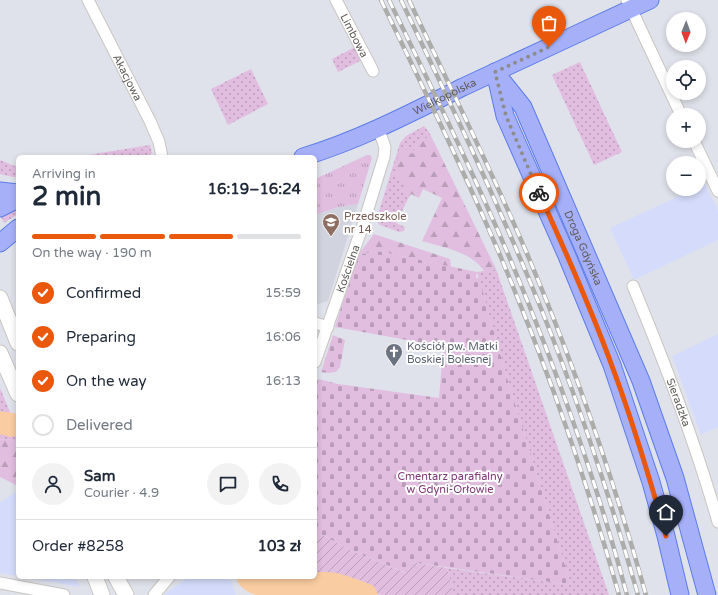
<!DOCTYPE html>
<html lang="en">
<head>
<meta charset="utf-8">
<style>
	body { margin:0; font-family:"Varela Round",sans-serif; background:#f2f2f3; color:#1f2937; height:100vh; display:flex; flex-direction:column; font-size:15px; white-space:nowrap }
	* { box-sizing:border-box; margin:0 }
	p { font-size:13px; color:#747a83 }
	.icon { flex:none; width:22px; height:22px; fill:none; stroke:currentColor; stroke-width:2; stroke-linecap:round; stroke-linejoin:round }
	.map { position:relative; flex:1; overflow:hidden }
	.sheet { position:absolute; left:16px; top:155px; width:301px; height:424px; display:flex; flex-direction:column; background:#fff; border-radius:6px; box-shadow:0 2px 6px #0003 }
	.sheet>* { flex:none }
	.needle { width:26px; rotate:181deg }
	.tools { position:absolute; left:666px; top:12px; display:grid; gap:8px }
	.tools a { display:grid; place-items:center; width:40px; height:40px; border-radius:50%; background:#fff; box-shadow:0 2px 6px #0003; font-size:20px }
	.pin { position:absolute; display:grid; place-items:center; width:34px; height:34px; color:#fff; margin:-41px -17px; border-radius:50% 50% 50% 0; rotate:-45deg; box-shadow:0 0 4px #0007 }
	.pin .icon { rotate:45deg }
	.courier { position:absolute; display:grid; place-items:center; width:40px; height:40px; margin:-20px; border:3px solid #ea580c; border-radius:50%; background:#fff; color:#222; box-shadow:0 1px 5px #0007 }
	.headline em { font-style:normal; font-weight:700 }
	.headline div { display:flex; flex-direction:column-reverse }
	.headline { display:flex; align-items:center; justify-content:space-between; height:68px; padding:0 16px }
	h1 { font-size:26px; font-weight:700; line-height:30px }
	.bar { display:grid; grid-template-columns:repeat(4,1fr); gap:6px 4px; align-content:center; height:48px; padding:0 16px }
	.bar i { height:5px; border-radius:3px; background:#e0e1e3 }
	.bar .current { background:#ea580c }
	.bar p { grid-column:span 4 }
	.line { display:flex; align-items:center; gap:10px; padding:0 16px; border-top:1px solid #e0e1e3 }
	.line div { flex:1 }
	.round { display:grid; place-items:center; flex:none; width:42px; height:42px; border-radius:21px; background:#f2f2f3 }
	ol { padding:0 16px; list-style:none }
	li { display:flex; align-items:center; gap:12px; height:44px }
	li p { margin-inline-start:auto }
	li .icon { padding:4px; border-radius:50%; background:#ea580c; color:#fff; stroke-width:4 }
	li:last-child { color:#747a83 }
	li i { width:22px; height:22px; border:2px solid #e0e1e3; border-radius:50% }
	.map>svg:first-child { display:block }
	.commercial { fill:#d5dcfb }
	.education { fill:#d1d3de }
	.grass { fill:url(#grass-dots) }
	.forest { fill:url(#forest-firs) }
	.cemetery { fill:url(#cemetery-stones) }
	.park { fill:url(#park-tufts) }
	.garden { fill:url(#garden-furrows) }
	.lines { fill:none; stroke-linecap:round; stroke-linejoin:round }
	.stream { stroke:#f9cca2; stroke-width:4 }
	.river { stroke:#f9cca2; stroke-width:23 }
	.minor-casing { stroke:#c8c6c2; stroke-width:13 }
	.secondary-casing { stroke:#cac7c2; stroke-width:17 }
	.primary-casing { stroke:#5c7ce8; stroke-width:19 }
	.minor { stroke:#fff; stroke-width:11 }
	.secondary { stroke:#fff; stroke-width:15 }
	.primary { stroke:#a6b0f9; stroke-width:17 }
	.rail-casing { stroke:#acacab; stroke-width:4.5 }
	.rail { stroke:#fff; stroke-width:3; stroke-dasharray:9; stroke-linecap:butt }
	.done { stroke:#8d8c8c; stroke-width:4; stroke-dasharray:0 7.2 }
	.route { stroke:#ea580c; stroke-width:5 }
	.labels { text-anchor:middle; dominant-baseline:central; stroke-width:4; stroke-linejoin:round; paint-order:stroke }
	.street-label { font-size:11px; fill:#605d59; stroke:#fff }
	.education-label { font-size:11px; fill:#785e54; stroke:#fff; text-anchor:start }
	.worship-label { font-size:11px; fill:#5b616d; stroke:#fff; text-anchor:start }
	.park-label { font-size:11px; fill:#7f3978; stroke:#fff }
</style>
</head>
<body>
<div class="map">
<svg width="718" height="595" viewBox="0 0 718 595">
	<defs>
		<pattern id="grass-dots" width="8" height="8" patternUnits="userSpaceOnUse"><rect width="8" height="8" fill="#e1bde0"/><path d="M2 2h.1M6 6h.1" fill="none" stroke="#ba9db9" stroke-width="1.8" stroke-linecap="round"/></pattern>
		<pattern id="forest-firs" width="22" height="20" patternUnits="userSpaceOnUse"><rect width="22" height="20" fill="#e1bde0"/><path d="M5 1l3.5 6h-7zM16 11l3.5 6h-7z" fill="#ba9db9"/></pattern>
		<pattern id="cemetery-stones" width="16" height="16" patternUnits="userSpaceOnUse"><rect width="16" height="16" fill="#e1bde0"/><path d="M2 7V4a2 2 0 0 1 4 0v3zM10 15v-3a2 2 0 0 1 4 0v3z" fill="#ba9db9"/></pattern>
		<pattern id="park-tufts" width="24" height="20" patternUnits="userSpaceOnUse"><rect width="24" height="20" fill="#e1bde0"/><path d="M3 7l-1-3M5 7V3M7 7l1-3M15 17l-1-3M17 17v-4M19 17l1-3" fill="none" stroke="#ba9db9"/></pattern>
		<pattern id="garden-furrows" width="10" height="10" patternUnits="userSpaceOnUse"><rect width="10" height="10" fill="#e1bde0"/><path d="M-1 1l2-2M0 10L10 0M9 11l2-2" fill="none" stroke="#ba9db9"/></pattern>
	</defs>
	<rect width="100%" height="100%" fill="#e0e2eb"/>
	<path class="commercial" d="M705,184L718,210V240L634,280L610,228L694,189H699V187Z
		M718,334V427L701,435L672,356Z
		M18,491V576L0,573V502Z
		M24,577H75L80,587Z
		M184,577H230L236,595H163L185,580Z"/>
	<path class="education" d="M358,204L328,301L315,305V215L338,207Z"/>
	<path class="grass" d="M355,47L362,60L338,72L332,59Z
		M580,62L622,152L594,165L552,75Z
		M251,69L268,104L228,125L211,89Z
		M424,126L429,132L434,142L425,138C417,141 416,147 412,154L410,153L395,172C403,180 403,188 409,197L396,223L405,227L404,231L399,232L380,225L376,221L400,143L406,136Z
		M150,145L152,153L149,157H76Z
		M0,160L15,166H18V177H13L0,174Z
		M18,208V214L4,223L1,217Z
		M496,269L609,595H454L447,568L571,585L504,368L477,272Z
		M0,388L18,431V447L11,440L0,439Z"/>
	<path class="forest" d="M425,138L434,142L496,269L484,271C472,252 442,247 422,241L442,198L423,189L419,198L411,194L409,197C403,188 403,180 395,172C395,164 397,157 402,150L406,149L412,154C416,147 417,141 425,138Z
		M374,234L450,259L451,267L377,251L358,255Z
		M0,439L11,440L18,447V486L0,477Z"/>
	<path class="cemetery" d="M377,251L477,272L476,278H479L504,368L571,585L410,562L407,573L352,551L315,531V386L318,379L338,384L439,398L443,350L437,347L435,345L335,327L358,255Z
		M333,335L345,340L340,367L336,372L328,373L321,372Z"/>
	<path class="park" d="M367,155H370L372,158L358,204L338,207L315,215V179Z"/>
	<path class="garden" d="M315,531L352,551L406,573L410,562L447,568L454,595H381L335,581L320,579L306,582L262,586L257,583L252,577H315Z"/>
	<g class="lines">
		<path class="stream" d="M0,423L10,435"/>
		<path class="river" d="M0,423L14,425
			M248,577C262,595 310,580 333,584C344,586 356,591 366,595"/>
		<defs>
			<g id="minor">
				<path id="s1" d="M88,0L150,121L159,142L162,157"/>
				<path id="s2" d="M336,0L373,71"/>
				<path d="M627,0L681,115"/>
				<path d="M694,141L718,191"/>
				<path id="s3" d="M633,286C665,363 695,441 718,522"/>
				<path d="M315,323L328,327"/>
				<path id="s4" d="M315,362L364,222L384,157L385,147L378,128"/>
				<path d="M0,583L64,595"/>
				<path d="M154,595L169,577"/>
			</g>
			<path id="secondary" d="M0,298L18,343
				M0,353L18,394
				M95,577L102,595
				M116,577L126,595"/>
			<g id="primary">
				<path id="s5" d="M495,72L523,107L641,381L675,478L707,595"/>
				<path d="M496,76L505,116L567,256L612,365L651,482L666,536L680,595"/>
				<path id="s6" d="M303,157C359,140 411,113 463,87C525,58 588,29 650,0"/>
				<path d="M0,191L18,193"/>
				<path d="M0,208L18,199"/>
				<path d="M0,243L18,228"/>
			</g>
		</defs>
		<use href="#minor" class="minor-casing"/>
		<use href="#secondary" class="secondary-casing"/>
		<use href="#primary" class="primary-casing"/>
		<use href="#minor" class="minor"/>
		<use href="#secondary" class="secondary"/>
		<use href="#primary" class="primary"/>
		<defs>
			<path id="rail" d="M381,0C422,86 465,172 502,260C548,369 587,481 619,595
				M389,0C430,84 471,168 508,254C555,365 596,479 627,595
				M401,0C446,94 491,188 531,284C573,385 608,490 638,595
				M409,0C448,83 489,165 525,249C573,361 613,477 646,595"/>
		</defs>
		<use href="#rail" class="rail-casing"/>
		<use href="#rail" class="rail"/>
	</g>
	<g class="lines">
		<path class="done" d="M539,193L506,116L495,72L549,47"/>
		<path class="route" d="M539,193C565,250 591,308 612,366C633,422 650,479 666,536"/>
	</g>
	<defs>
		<symbol id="school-pin" viewBox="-11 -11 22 30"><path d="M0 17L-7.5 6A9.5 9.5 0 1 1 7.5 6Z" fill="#8d6e63" stroke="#fff"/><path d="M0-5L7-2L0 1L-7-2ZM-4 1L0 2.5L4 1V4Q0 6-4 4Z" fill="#fff"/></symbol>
		<symbol id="church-pin" viewBox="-11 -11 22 30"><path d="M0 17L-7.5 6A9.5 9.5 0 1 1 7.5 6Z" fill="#6b7280" stroke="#fff"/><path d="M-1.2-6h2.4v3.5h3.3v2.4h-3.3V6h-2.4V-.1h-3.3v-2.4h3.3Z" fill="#fff"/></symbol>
	</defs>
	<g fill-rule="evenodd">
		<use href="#school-pin" x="321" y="212" width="20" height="27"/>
		<use href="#church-pin" x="384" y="342" width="20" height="27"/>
	</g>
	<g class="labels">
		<g class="street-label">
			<text stroke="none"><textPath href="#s2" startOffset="40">Limbowa</textPath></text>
			<text stroke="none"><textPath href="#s1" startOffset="87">Akacjowa</textPath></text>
			<text stroke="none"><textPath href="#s6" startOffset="154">Wielkopolska</textPath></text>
			<text stroke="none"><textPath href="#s5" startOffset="198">Droga Gdyńska</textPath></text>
			<text stroke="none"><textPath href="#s4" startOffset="99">Kościelna</textPath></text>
			<text stroke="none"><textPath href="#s3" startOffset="125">Sieradzka</textPath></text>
		</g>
		<g class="education-label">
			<text x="344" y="216">Przedszkole<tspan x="344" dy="13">nr 14</tspan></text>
		</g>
		<g class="worship-label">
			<text x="407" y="346">Kościół pw. Matki<tspan x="407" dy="13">Boskiej Bolesnej</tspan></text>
		</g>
		<g class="park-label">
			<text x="450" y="476">Cmentarz parafialny<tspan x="450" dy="13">w Gdyni-Orłowie</tspan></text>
		</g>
	</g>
</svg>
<div class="tools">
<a><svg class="needle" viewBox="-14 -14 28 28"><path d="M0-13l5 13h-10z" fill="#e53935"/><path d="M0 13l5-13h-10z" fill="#747a83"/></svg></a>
<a><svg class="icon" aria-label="locate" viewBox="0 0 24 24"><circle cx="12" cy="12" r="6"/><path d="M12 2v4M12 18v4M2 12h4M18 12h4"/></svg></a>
<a>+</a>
<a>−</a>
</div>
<div class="pin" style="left:549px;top:47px;background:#ea580c"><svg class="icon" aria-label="bag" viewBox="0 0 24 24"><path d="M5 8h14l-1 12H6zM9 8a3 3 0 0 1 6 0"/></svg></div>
<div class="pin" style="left:666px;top:536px;background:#1f2937"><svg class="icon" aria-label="home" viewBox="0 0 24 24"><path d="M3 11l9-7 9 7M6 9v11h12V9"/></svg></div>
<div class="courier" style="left:539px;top:193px"><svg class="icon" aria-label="bike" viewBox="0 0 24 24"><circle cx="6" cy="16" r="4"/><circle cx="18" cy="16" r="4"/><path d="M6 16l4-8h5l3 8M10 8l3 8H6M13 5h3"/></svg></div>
<section class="sheet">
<div class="headline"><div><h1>2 min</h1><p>Arriving in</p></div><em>16:19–16:24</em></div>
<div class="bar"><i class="current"></i><i class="current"></i><i class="current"></i><i></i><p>On the way · 190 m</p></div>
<ol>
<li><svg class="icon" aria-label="check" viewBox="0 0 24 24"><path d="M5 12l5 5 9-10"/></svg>Confirmed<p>15:59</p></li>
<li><svg class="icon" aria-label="check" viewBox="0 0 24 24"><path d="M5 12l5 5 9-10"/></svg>Preparing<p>16:06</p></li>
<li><svg class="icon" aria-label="check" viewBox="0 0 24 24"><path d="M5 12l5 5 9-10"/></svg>On the way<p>16:13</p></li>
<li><i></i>Delivered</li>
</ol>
<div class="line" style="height:72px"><a class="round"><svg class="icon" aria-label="person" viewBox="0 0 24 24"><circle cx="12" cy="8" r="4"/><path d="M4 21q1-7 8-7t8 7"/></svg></a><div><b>Sam</b><p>Courier · 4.9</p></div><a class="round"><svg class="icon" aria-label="chat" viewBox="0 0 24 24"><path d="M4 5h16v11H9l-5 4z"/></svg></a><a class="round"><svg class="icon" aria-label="phone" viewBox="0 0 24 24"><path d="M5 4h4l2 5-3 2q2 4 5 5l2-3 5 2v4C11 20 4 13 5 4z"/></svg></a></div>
<div class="line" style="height:52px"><div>Order #8258</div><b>103 zł</b></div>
</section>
</div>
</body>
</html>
